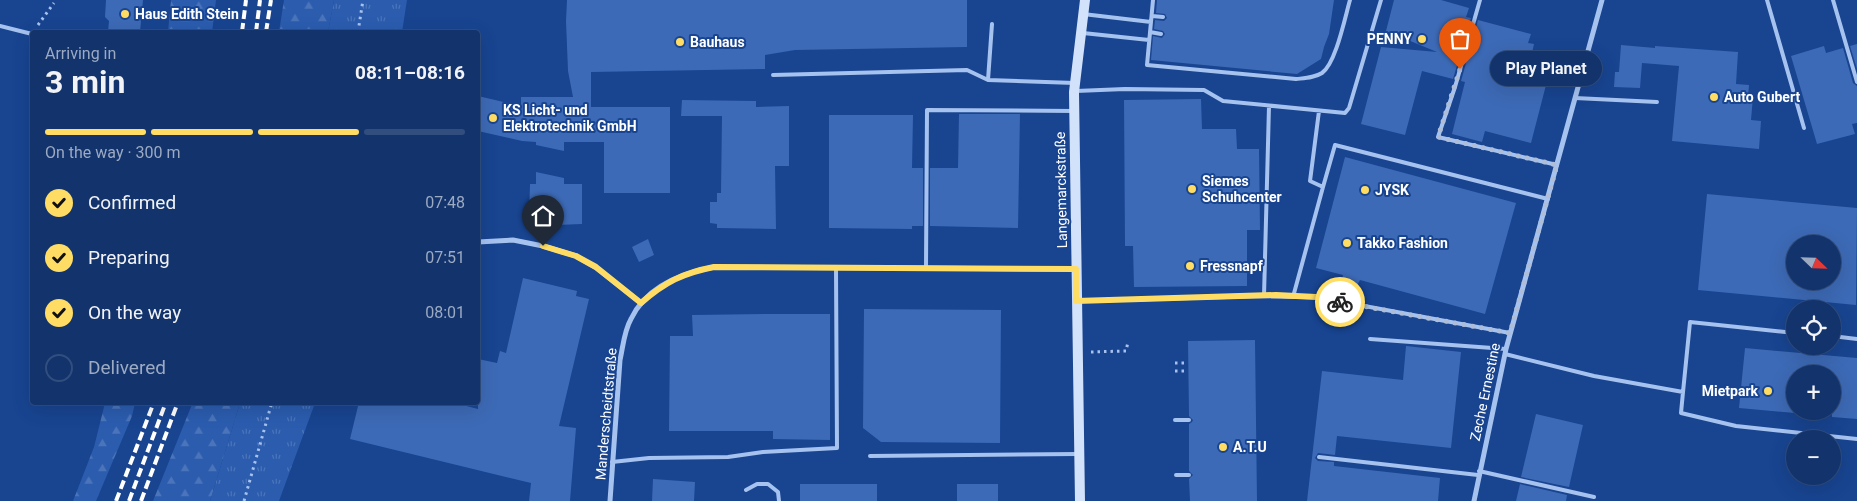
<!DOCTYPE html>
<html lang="en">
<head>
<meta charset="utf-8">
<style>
	body { margin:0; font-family:Roboto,sans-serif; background:#1f3f74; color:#f1f3f6; height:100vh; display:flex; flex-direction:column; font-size:19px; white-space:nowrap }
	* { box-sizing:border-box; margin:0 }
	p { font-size:16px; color:#9caac2 }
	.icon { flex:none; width:28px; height:28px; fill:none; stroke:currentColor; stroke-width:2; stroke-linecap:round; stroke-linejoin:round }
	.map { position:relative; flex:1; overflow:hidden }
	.drawer { position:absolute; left:30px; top:30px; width:450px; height:375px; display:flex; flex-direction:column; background:#12336c; border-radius:5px; box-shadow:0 5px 20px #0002,0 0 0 1px #314e7f }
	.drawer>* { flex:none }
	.needle { width:32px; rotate:113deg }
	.fabs { position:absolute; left:1786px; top:235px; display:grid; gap:10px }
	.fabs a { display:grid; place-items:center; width:55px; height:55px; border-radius:50%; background:#12336c; box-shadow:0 5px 20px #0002,0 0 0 1px #314e7f; font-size:25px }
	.pin { position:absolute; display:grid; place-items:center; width:42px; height:42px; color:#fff; margin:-51px -21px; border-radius:50% 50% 50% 0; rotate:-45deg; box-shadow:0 0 5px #0007 }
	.pin .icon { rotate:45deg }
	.courier { position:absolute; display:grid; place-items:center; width:50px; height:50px; margin:-25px; border:4px solid #ffdd64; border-radius:50%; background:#fff; color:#222; box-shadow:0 1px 6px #0007 }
	.bubble { position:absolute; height:35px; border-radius:18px; background:#12336c; box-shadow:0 5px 20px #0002,0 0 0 1px #314e7f; font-size:16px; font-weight:700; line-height:35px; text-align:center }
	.head em { font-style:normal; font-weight:700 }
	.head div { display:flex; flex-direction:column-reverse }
	.head { display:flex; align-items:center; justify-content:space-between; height:85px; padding:0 15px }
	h1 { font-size:32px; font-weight:700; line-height:38px }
	.bar { display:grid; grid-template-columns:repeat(4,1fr); gap:8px 5px; align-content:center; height:60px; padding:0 15px }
	.bar i { height:6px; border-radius:4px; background:#314e7f }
	.bar .on { background:#ffdd64 }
	.bar p { grid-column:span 4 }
	ol { padding:0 15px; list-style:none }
	li { display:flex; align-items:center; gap:15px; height:55px }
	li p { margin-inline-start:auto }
	li .icon { padding:5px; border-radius:50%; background:#ffdd64; color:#111; stroke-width:4 }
	li:last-child { color:#9caac2 }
	li i { width:28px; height:28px; border:2px solid #314e7f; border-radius:50% }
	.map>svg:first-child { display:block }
	.grass { fill:url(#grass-tufts) }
	.forest { fill:url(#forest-firs) }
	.building { fill:#3d6ab6; fill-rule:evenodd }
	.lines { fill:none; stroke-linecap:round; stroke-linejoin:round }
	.path { stroke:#a6c2ef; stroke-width:3; stroke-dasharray:2.5 4; stroke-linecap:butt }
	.lane { stroke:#a6c2ef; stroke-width:4 }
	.street { stroke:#a6c2ef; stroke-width:5 }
	.secondary { stroke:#d3e2fb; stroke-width:10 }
	.rail { stroke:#fff; stroke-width:4; stroke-dasharray:9 4; stroke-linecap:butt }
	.done { stroke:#aebed8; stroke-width:5; stroke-dasharray:0 9 }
	.route { stroke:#ffdd64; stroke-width:6 }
	.poi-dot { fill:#ffdd64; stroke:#184490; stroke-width:2 }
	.labels { text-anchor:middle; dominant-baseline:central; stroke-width:4; stroke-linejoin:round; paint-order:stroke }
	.poi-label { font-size:14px; font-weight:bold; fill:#fff; stroke:#184490; text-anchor:start }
	.street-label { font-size:14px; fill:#fff; stroke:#184490 }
</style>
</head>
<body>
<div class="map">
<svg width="1857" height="501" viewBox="0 0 1857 501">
	<defs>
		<pattern id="grass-tufts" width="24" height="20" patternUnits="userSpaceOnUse" patternTransform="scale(1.25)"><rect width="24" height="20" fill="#2b5cae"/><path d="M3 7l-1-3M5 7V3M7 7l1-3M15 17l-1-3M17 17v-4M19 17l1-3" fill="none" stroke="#4b74ba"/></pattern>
		<pattern id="forest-firs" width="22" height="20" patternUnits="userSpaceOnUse" patternTransform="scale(1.25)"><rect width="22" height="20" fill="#2b5cae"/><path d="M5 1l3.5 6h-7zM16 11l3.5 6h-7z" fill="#4b74ba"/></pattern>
	</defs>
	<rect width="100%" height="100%" fill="#184490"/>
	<path class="grass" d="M334,0H407L402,32H328Z
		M240,403H315L279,501H210Z"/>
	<path class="forest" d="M171,0H216L212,32H168Z
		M284,0H334L328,32H279Z
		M193,402L240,403L210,501H153Z
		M105,403H135L132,416L96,501H73L94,447Z"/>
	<path class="building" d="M106,0H143L140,32H108L109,21L105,17Z
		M567,0H967V47L795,50L765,55V69L591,72V107H670V193H604V142H564V151L536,145V142L522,141L478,131V96L521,106V97H573L568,71L566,21Z
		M1157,0H1334L1329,34L1324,47L1321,59L1297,74L1151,60L1153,36L1162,38L1165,34L1163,31L1154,29L1155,20L1164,21L1167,18L1165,14L1156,13Z
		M1394,0H1441L1469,8L1466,17L1471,18L1453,79L1422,71L1405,135L1361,124L1381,47L1437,52L1386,31Z
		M1478,20L1531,34L1528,43L1534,44L1532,53L1553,58L1531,143L1485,131L1482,142L1452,134L1465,82L1461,81Z
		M1857,44V69L1850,46Z
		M1621,45L1655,48V46L1738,52L1736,84L1749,85L1748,97H1753L1751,120L1761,121L1759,149L1672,141L1679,66L1642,63L1640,88L1614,87L1615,72H1619Z
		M1824,46L1826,53L1843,48L1853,83L1857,86V123L1852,124L1855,134L1817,144L1791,56Z
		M1201,99L1202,129H1236L1237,149H1259L1260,230H1247V286L1134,287L1133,246H1125L1124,100Z
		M682,100L756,101V107L789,106V166H775L776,229L717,228V224L710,223V202H717V193H721L722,116H681Z
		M959,114H1020L1018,228L930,226V168H958Z
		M829,115H913L912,168H923V226H912V229L829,228Z
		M1345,157L1516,203L1485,314L1360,280L1354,291L1341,283L1343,275L1316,268Z
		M536,172L564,178V184H582V224L557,225L556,218H529L530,184H536Z
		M1707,194L1857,208L1856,305L1698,290ZM1795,244H1832V281H1795Z
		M648,239L654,255L639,262L632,247Z
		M523,278L577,291L576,296L589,299L559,426L576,428L570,501H529L531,483L350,439L359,402H451L478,409V359L497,363L500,351L506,353Z
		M864,309L1001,310L1000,443L881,442L863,428Z
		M766,314H830V440L773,439V431H669L670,336H693L692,315Z
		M1255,340L1257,501H1190L1189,479L1193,475L1189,471V424L1192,422L1193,420L1189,416L1188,341Z
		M1406,346L1461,352L1451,448L1337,436L1335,455L1318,453L1315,458L1318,461L1334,462V466L1440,478L1438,501H1307L1322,371L1403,380Z
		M1745,348L1857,358V419L1832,417V374H1795V413L1739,408Z
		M1536,414L1583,425L1569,487L1521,477Z
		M653,479L695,482L694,501H652Z
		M800,484H877V501H800Z
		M957,484H998V501H957Z
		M1520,484L1567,495L1566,501H1516Z"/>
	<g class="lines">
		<path class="path" d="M38,25L54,3
			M358,32L363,0
			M1091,352L1124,351H1126L1128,342
			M1175,363H1188
			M1175,371H1188
			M244,501L272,402"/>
		<path class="lane" d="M1153,0L1147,65L1296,79C1306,78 1314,78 1322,73C1336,63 1345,17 1350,0
			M1480,0L1455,87L1438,137L1557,165
			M1767,0L1804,128
			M1833,0L1857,82
			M1083,14L1151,22
			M1152,16L1163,17
			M992,24L988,80L1075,83
			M0,26L32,34
			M1150,32L1161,34
			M1083,33L1149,40
			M773,75L967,70L988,80
			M1076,91L1125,89L1204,90L1223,101L1345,113L1349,108L1381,0
			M1575,98L1657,102
			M1323,187L1335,145L1548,199
			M926,268L927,110L1074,111
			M1264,296L1293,297L1323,187L1310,181L1319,111
			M1293,297H1316L1510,333
			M1079,301L1264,296L1269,106
			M1832,336L1857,339
			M1370,339L1506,349
			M1505,354L1594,376L1683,392L1690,322L1795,333
			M1683,392L1681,413L1736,426L1857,439
			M1175,420H1189
			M870,456L1078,454
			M1319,457L1478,475
			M612,462L649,458L728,457L763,452L837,448L836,268
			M1479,471L1594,497
			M1176,475H1189
			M746,490L757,484H768L778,492L779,501"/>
		<path class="street" d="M478,242L513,240L543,246L576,256L595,267L641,303
			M610,501L620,360C623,347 624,331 631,319C646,287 682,273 714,267L1076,269
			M1474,501L1506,349L1602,0"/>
		<path class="secondary" d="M1080,501L1074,92L1085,0"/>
		<path class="rail" d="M242,32L246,0
			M256,32L260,0
			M266,32L271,0
			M116,501L154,402
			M129,501L166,402
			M141,501L178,402"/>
	</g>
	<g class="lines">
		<path class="done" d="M1340,302L1510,333L1557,165L1438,137L1460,69"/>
		<path class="route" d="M543,246L576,256L596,267L641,303C665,282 683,273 714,267L1076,269V301L1276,295L1316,297L1340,302"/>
	</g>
	<g class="poi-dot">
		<circle cx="125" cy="14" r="5"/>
		<circle cx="1422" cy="39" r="5"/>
		<circle cx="680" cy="42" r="5"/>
		<circle cx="1714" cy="97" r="5"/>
		<circle cx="493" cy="118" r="5"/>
		<circle cx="1192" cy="189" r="5"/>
		<circle cx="1365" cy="190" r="5"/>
		<circle cx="1347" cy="243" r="5"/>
		<circle cx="1190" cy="266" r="5"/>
		<circle cx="1768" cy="391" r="5"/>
		<circle cx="1223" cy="447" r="5"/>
	</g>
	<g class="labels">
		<g class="poi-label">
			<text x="135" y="14">Haus Edith Stein</text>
			<text x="1412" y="39" text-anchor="end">PENNY</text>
			<text x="690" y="42">Bauhaus</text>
			<text x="1724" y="97">Auto Gubert</text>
			<text x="503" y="110">KS Licht- und<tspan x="503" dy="16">Elektrotechnik GmbH</tspan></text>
			<text x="1202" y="181">Siemes<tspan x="1202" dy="16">Schuhcenter</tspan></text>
			<text x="1375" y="190">JYSK</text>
			<text x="1357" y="243">Takko Fashion</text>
			<text x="1200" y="266">Fressnapf</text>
			<text x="1758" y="391" text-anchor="end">Mietpark</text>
			<text x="1233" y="447">A.T.U</text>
		</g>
		<g class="street-label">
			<text transform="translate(1061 190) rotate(-91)">Langemarckstraße</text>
			<text transform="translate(1485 392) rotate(-78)">Zeche Ernestine</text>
			<text transform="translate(606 414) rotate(-85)">Manderscheidtstraße</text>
		</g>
	</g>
</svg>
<div class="fabs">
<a><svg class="needle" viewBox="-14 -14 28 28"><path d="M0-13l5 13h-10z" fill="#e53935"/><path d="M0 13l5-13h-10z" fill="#9caac2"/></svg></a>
<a><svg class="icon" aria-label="locate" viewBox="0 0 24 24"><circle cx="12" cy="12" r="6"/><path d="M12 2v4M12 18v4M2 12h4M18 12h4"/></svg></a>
<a>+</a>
<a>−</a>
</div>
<div class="pin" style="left:1460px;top:69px;background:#ea580c"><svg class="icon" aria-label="bag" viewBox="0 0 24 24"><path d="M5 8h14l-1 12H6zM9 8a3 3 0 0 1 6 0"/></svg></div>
<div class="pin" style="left:543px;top:246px;background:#1f2937"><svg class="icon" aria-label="home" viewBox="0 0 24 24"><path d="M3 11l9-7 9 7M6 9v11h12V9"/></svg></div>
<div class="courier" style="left:1340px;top:302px"><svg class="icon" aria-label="bike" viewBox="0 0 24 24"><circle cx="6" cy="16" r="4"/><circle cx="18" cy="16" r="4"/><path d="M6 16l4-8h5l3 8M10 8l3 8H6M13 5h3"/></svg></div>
<div class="bubble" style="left:1490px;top:51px;width:112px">Play Planet</div>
<section class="drawer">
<div class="head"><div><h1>3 min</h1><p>Arriving in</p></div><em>08:11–08:16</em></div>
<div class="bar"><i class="on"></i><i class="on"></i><i class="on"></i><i></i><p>On the way · 300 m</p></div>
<ol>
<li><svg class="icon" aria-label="check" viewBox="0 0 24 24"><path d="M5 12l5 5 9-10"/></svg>Confirmed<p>07:48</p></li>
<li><svg class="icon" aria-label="check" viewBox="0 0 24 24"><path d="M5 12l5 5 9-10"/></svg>Preparing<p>07:51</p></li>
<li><svg class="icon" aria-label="check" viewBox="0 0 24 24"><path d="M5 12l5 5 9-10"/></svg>On the way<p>08:01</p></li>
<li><i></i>Delivered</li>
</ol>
</section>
</div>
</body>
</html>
